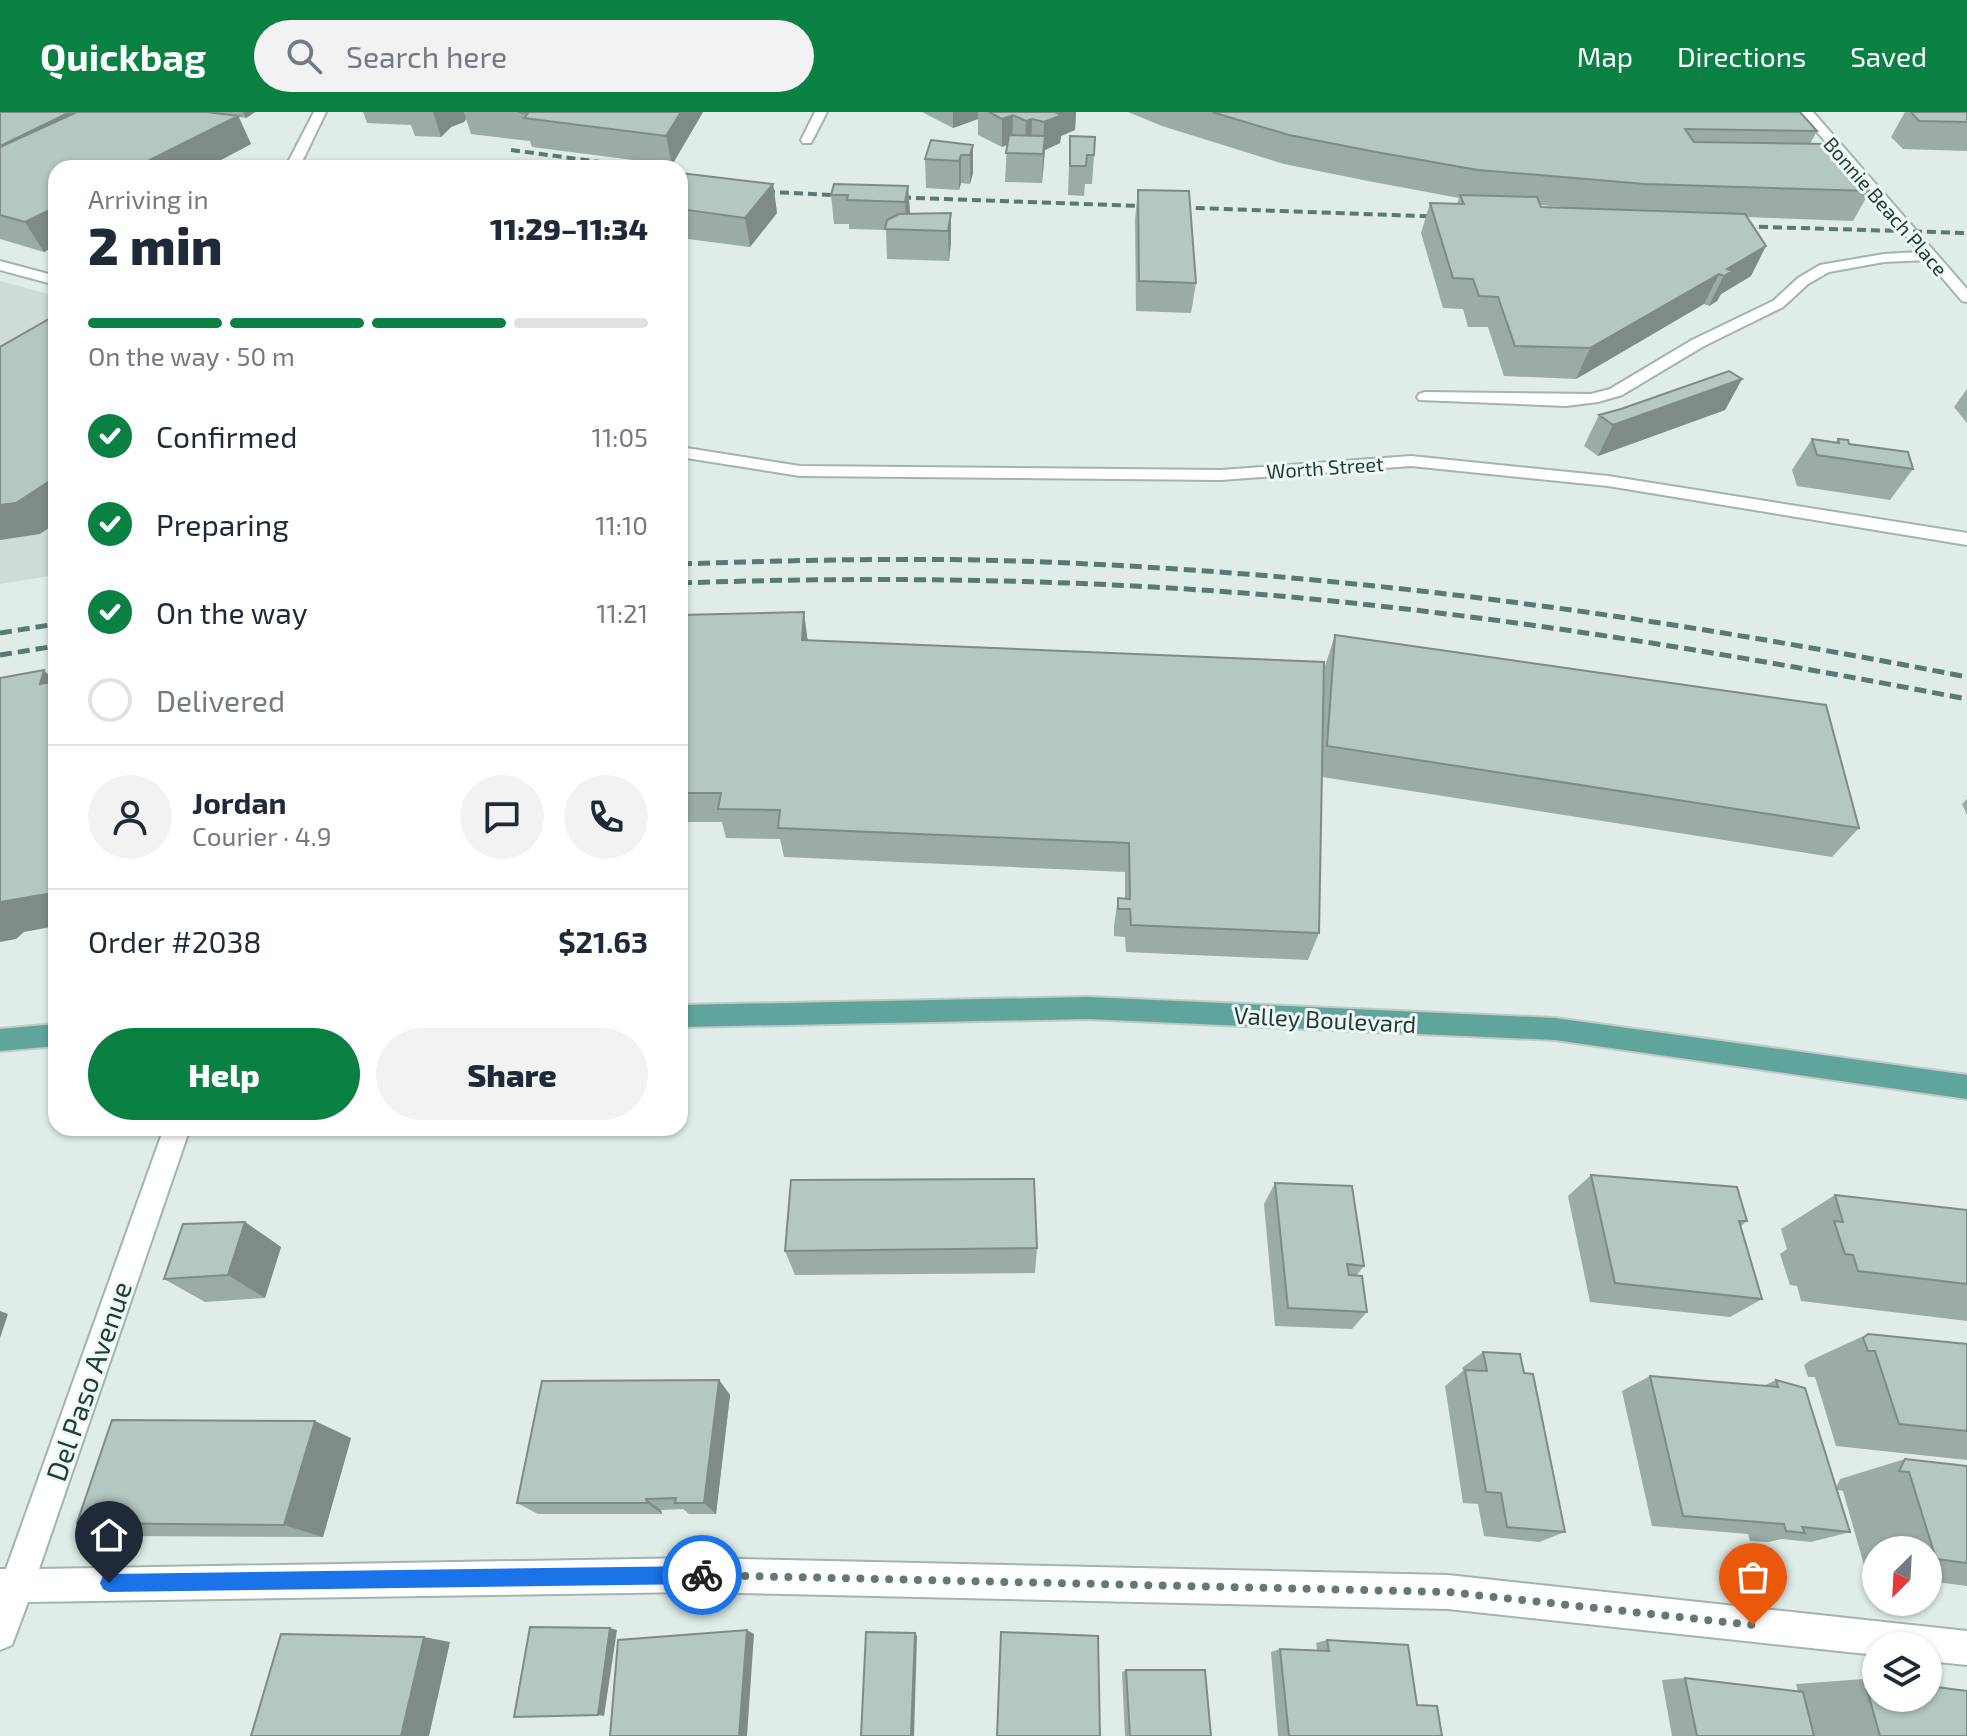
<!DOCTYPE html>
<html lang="en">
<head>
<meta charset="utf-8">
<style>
	body { margin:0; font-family:"Exo 2",sans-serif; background:#f2f2f3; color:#1f2937; height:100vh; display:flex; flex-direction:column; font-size:30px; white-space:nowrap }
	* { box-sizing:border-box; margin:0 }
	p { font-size:26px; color:#747a83 }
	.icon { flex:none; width:44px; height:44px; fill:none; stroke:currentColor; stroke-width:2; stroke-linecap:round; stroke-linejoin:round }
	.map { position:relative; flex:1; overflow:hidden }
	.drawer { position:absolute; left:48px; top:48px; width:640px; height:976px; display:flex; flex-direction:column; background:#fff; border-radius:24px; box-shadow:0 2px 6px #0004 }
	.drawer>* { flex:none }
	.needle { width:52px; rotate:204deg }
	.controls { position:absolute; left:1862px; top:1424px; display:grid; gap:16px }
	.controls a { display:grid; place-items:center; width:80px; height:80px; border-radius:50%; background:#fff; box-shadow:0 2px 6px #0004; font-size:40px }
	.pin { position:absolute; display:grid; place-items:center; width:68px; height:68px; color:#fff; margin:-82px -34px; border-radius:50% 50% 50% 0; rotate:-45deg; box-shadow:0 0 8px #0007 }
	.pin .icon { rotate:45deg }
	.courier { position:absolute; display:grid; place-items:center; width:80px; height:80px; margin:-40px; border:6px solid #1a73e8; border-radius:50%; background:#fff; color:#222; box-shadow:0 2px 10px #0007 }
	.headline em { font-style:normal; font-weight:800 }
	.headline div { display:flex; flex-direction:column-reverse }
	.headline { display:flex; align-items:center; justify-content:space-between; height:136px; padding:0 40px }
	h1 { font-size:52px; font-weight:800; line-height:60px }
	.bar { display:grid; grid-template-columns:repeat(4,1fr); gap:12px 8px; align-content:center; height:96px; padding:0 40px }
	.bar i { height:10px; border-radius:6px; background:#e0e1e3 }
	.bar .active { background:#0b8043 }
	.bar p { grid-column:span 4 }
	.line { display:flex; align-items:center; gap:20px; padding:0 40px; border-top:2px solid #e0e1e3 }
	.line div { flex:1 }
	.round { display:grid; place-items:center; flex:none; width:84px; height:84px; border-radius:42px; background:#f2f2f3 }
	ol { padding:0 40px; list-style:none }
	li { display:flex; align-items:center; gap:24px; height:88px }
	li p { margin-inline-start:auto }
	li .icon { padding:8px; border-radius:50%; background:#0b8043; color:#fff; stroke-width:4 }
	li:last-child { color:#747a83 }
	li i { width:44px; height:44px; border:4px solid #e0e1e3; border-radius:50% }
	.button { display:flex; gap:16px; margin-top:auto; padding:16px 40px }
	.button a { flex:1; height:92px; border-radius:48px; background:#0b8043; color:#fff; font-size:32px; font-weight:800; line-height:92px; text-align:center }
	.button a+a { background:#f2f2f3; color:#1f2937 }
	header { display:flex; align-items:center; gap:48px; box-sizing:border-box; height:112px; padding:0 40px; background:#0b8043; color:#fff }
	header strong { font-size:38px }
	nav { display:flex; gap:44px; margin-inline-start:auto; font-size:28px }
	.search { width:560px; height:72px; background:#f2f2f3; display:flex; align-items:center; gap:20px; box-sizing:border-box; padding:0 28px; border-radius:44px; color:#747a83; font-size:30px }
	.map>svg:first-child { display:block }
	.built { fill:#cddcd7 }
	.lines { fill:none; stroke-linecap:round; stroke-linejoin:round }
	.minor-casing { stroke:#a2b4af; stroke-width:4 }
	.major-casing { stroke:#c0c9c7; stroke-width:4 }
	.minor { fill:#fff; fill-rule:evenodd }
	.major { fill:#5fa59b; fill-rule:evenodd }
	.rail-far1 { stroke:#597974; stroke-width:4; stroke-dasharray:9 5; stroke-linecap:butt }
	.rail { stroke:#597974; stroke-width:5; stroke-dasharray:12 6; stroke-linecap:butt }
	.wall { fill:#9baba6; fill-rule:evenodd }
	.shaded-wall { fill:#7e8b87 }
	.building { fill:#b4c7c1; stroke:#7e8b87; stroke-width:2 }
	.route { fill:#1a73e8 }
	.done { stroke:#627a75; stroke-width:8; stroke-dasharray:0 14.4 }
	.labels { text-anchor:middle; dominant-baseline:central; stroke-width:6; stroke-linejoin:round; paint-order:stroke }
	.far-street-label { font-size:20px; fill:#1f3d38; stroke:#f0f8f5 }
	.street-label { font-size:24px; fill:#1f3d38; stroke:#f0f8f5 }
	.near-street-label { font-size:28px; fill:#1f3d38; stroke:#f0f8f5 }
</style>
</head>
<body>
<header>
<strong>Quickbag</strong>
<div class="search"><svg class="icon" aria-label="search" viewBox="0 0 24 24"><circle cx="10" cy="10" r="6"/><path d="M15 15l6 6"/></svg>Search here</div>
<nav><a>Map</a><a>Directions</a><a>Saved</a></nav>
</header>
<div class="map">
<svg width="1967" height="1624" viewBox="0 0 1967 1624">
	<rect width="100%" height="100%" fill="#dfece7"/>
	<path class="built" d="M0,169L56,184V463L0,472Z"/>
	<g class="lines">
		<defs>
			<path id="minor" d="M314,0H326L299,56H285Z
				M815,0H827L811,31H803L801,28Z
				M1800,0H1813L1967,177V190L1962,189L1927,148L1884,150L1829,160L1808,172L1783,195L1704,234L1622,283L1598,290L1566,294L1419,288L1417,285L1419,282L1425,280L1591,282L1610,277L1692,228L1773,189L1798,166L1820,153L1884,142L1920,140Z
				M0,149L56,164V173L0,158Z
				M680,335L800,354L1221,358L1411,344L1608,364L1967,421V433L1608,374L1411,354L1221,368L800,364L680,345Z
				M164,1016H190L39,1457L695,1446L1448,1463L1967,1519V1553L1928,1549V1534H1876V1543L1448,1497L695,1480L28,1490L12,1533L0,1538V1457H6Z"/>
			<path id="major" d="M1088,885L1555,906L1967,963V987L1555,928L1088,907L680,915V893Z
				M56,912V934L0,939V917Z"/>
		</defs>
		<use href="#minor" class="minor-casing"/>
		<use href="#major" class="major-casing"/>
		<use href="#minor" class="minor"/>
		<use href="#major" class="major"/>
		<path class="rail-far1" d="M511,38L645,56
			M752,79L852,84
			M888,85L1447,105
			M1731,114L1967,121"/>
		<path class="rail" d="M680,452C801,448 923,445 1044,450C1355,462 1662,505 1967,565
			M680,471C884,464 1088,467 1291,485C1519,506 1743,544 1967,587
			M0,521L56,512
			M0,543L56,534"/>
	</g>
	<path class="wall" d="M0,0H255L246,6L239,5L251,32L44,140L0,127Z
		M363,0H703L672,53L532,35L530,29L471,22L466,7L464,10L451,15L441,25L415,24L411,13L367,11Z
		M922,0H1076L1075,18L1061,24L1060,31L1045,38L1042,71L1005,70L1007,33L1002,35L978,23V7L953,16Z
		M1128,0H1800L1817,19L1810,32L1870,79L1853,109L1747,105L1751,164L1721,182L1717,189L1709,194L1704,192L1576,267L1504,264L1488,215H1468L1463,197L1443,196L1421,121L1430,91L1457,92L1459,86L1368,69L1284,52L1162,14ZM1540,93L1575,96L1541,95Z
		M1905,0H1967V39L1903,37L1891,25Z
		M1070,24L1094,43L1092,72H1085L1084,84L1068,83Z
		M973,33V61L970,72L961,71L959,78L926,76L925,47Z
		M680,61L773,72L777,101L750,135L680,126Z
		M908,74L910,102L951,101V130L949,149L887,147L886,118L849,117V112H834L831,83Z
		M1138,78L1196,171L1191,201L1136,199L1135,107Z
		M1742,267L1725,298L1598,344L1584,334L1599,303Z
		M1967,277V311L1954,295Z
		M1812,327L1836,330L1838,327L1913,357L1890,388L1797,374L1792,358Z
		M680,503L808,528L1323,588L1325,554L1335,523L1859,716L1832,745L1322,665L1319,821L1308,848L1126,840L1125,825L1114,824V814L1118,786H1125V760L784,745L780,727L726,726L722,710H680Z
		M1967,687V703L1962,692Z
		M1591,1063L1747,1109L1741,1114L1762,1187L1730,1205L1590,1190L1568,1084Z
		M1275,1071L1364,1154L1356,1164L1367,1200L1352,1217L1275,1214L1264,1092Z
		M1835,1083L1967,1098V1209L1801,1189L1797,1174L1790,1173L1780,1142L1787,1137L1781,1117Z
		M245,1110L281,1135L265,1186L205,1190L164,1167Z
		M1037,1136L1035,1161L795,1163L785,1139Z
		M1868,1222L1967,1232V1348L1836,1334L1815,1265H1808L1804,1253L1809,1249Z
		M1483,1240L1524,1261L1565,1420L1539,1430L1484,1424L1478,1392L1463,1391L1445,1274L1463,1259L1462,1256Z
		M1650,1264L1763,1274L1776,1268L1836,1376L1840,1367L1905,1347L1967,1354V1474L1928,1469V1438H1876V1462L1866,1460L1843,1379L1837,1378L1850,1420L1811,1430L1782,1427L1768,1430L1750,1429L1748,1422L1652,1414L1622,1279Z
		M719,1268L730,1283L716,1402H689L683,1397L661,1398L662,1402H538L517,1391Z
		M351,1326L323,1425L128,1424L77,1411Z
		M1327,1528L1417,1593L1442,1624H1278L1271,1540L1280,1537L1317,1538L1316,1531Z
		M1126,1558L1211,1624H1125L1122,1560Z
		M1685,1566L1798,1580L1796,1572L1864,1567L1967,1624H1672L1662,1568Z"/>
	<path class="shaded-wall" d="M70,0H103L0,34Z
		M243,0H255L246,6Z
		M433,0H464L466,7L464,10L451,15L441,25Z
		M681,0H703L672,53L666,24Z
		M953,0H978V7L953,16Z
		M1058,0H1076L1075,18L1061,24L1060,31L1045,38L1042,71L1044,10Z
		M1013,3L1012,31L1002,35V7Z
		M238,4L251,32L206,56H134Z
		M1032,7L1031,35L1025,37L1026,9Z
		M973,33V61L970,72V43Z
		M961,43V71L959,78V49Z
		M773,72L777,101L750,135L745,106Z
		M908,74L910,103L906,119L905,90Z
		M56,95V133L44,140L25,110Z
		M951,101V130L949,149L948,119Z
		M1766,134L1751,164L1721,182L1717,189L1709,194L1727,157Z
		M1719,162L1704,192L1576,267L1590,236Z
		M1742,267L1725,298L1598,344L1613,313Z
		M56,365V411L40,422L0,428V393Z
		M804,500L808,531L802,528Z
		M44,558L56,571L40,572Z
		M56,771V814L24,820L16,827L0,830V790Z
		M245,1110L281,1135L265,1186L228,1163Z
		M0,1199L8,1202L0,1226Z
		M719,1268L730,1283L716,1402L704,1391Z
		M315,1309L351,1326L323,1425L284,1413Z
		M646,1387L661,1398L662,1402L647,1391Z
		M610,1516L617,1518L604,1604L598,1603Z
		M747,1518L754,1522L747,1624H739Z
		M915,1521L917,1524L914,1624H911Z
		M424,1525L450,1530L429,1624H401Z"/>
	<path class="building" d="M0,0H70L0,34Z
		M77,0H207L238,4L134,56H56V95L25,110L0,103V35Z
		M518,0H681L666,24L524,6L528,1Z
		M989,0H1060L1057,1L1062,3L1044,10L1032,7L1026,9L1013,3L1002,7Z
		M1212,0H1800L1817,19L1685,17L1694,30L1826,32L1870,79L1645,72L1478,58L1376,40L1289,23Z
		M1911,0H1967V10L1919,9Z
		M1009,23L1045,24L1043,42L1006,41Z
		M1070,24L1095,25L1094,43H1087L1086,54H1070Z
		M931,28L973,33L970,43H961L959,49L925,47Z
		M592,50L643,56H585Z
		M680,61L773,72L745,106L680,97Z
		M834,72L908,74L905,90L847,88L848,83H831Z
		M1138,78L1189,79L1196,171L1139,169Z
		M1460,83L1537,85L1541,95L1745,102L1766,134L1727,157L1732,159L1724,164L1719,162L1590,236L1515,234L1498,185L1479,184L1473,167L1453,166L1430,91L1464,92Z
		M951,101L948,119L885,117L887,108L899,102Z
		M56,203V365L16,391L0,393V235Z
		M1729,259L1742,267L1613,313L1599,303L1621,297Z
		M1812,327L1839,331L1838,327L1848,328L1849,332L1908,340L1913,357L1817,343Z
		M804,500L802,528L1324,550L1319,821L1131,813L1130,797H1118V786L1130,787L1129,731L778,716L780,698L718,697L721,681H680V503Z
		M1335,523L1826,593L1859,716L1327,634Z
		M44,558L40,572L56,569V771L53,781L0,790V566Z
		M1591,1063L1737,1075L1747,1109H1739L1762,1187L1615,1171Z
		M1034,1067L1037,1136L785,1139L791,1068Z
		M1275,1071L1352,1074L1364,1154L1347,1152L1349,1163L1362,1164L1367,1200L1288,1196Z
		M1835,1083L1967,1098V1172L1858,1159L1853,1143L1845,1142L1834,1109L1843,1110Z
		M245,1110L228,1163L164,1167L183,1112Z
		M1868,1222L1967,1232V1319L1899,1312L1875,1239H1868L1863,1226Z
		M1483,1240L1520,1242L1524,1261L1533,1262L1565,1420L1507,1415L1501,1381L1486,1380L1465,1258L1487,1259Z
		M1650,1264L1778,1275L1776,1268L1805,1276L1850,1420L1802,1415L1805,1421L1786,1419L1784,1412L1683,1404Z
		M719,1268L704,1391H675L676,1386L646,1387L647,1391H517L542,1269Z
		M112,1308L315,1309L284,1413L77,1411Z
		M1905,1347L1967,1354V1451L1936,1447L1909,1360L1899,1359Z
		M530,1515L610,1516L598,1603L514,1605Z
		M747,1518L739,1624H610L618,1528Z
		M866,1520L915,1521L911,1624H861Z
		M1001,1520L1098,1524L1100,1624H997Z
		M281,1522L424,1525L401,1624H251Z
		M1327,1528L1408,1533L1417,1593L1437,1594L1442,1624H1289L1280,1537L1329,1539Z
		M1126,1558H1205L1211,1624H1130Z
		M1685,1566L1803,1580L1814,1624H1697Z
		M1864,1567L1876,1568V1586H1928V1574L1967,1579V1624H1880Z"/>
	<path class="route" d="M702,1454L709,1457L711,1463L709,1470L702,1472L109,1480L103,1477L100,1471L103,1464L109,1462Z"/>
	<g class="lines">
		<path class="done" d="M702,1463L1448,1480L1753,1513"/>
	</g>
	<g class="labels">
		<g class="far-street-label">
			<text transform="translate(1886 94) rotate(49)">Bonnie Beach Place</text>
			<text transform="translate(1325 355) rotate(-4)">Worth Street</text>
		</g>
		<g class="street-label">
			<text transform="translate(1325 907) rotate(3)">Valley Boulevard</text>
		</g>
		<g class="near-street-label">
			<text transform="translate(88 1269) rotate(-71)">Del Paso Avenue</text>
		</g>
	</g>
</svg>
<div class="controls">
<a><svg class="needle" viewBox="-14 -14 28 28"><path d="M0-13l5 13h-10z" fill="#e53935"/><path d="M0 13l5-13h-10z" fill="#747a83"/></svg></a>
<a><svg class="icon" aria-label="layers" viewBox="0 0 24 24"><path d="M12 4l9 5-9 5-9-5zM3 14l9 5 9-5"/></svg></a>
</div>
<div class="pin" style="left:1753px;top:1513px;background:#ea580c"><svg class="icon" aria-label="bag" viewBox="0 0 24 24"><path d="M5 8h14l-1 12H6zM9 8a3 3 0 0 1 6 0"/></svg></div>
<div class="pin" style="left:109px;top:1471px;background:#1f2937"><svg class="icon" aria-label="home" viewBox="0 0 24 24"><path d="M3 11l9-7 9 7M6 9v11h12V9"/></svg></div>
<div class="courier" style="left:702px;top:1463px"><svg class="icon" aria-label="bike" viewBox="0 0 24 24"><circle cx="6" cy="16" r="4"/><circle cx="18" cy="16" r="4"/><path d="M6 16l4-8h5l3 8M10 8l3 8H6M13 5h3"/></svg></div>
<section class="drawer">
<div class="headline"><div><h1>2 min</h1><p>Arriving in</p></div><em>11:29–11:34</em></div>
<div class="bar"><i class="active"></i><i class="active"></i><i class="active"></i><i></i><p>On the way · 50 m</p></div>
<ol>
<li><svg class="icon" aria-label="check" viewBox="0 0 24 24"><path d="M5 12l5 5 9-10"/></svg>Confirmed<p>11:05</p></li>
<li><svg class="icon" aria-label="check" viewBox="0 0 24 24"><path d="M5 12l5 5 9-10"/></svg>Preparing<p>11:10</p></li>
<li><svg class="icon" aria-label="check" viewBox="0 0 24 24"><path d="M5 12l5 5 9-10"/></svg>On the way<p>11:21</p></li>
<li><i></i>Delivered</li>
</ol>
<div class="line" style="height:144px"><a class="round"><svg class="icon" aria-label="person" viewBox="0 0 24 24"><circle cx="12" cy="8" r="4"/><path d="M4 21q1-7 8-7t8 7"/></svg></a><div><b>Jordan</b><p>Courier · 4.9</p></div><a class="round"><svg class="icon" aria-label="chat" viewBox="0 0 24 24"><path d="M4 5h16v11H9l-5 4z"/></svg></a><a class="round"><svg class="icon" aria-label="phone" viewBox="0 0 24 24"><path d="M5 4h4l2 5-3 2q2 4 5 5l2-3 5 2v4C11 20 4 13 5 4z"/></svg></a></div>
<div class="line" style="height:104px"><div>Order #2038</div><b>$21.63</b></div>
<div class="button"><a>Help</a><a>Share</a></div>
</section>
</div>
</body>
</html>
